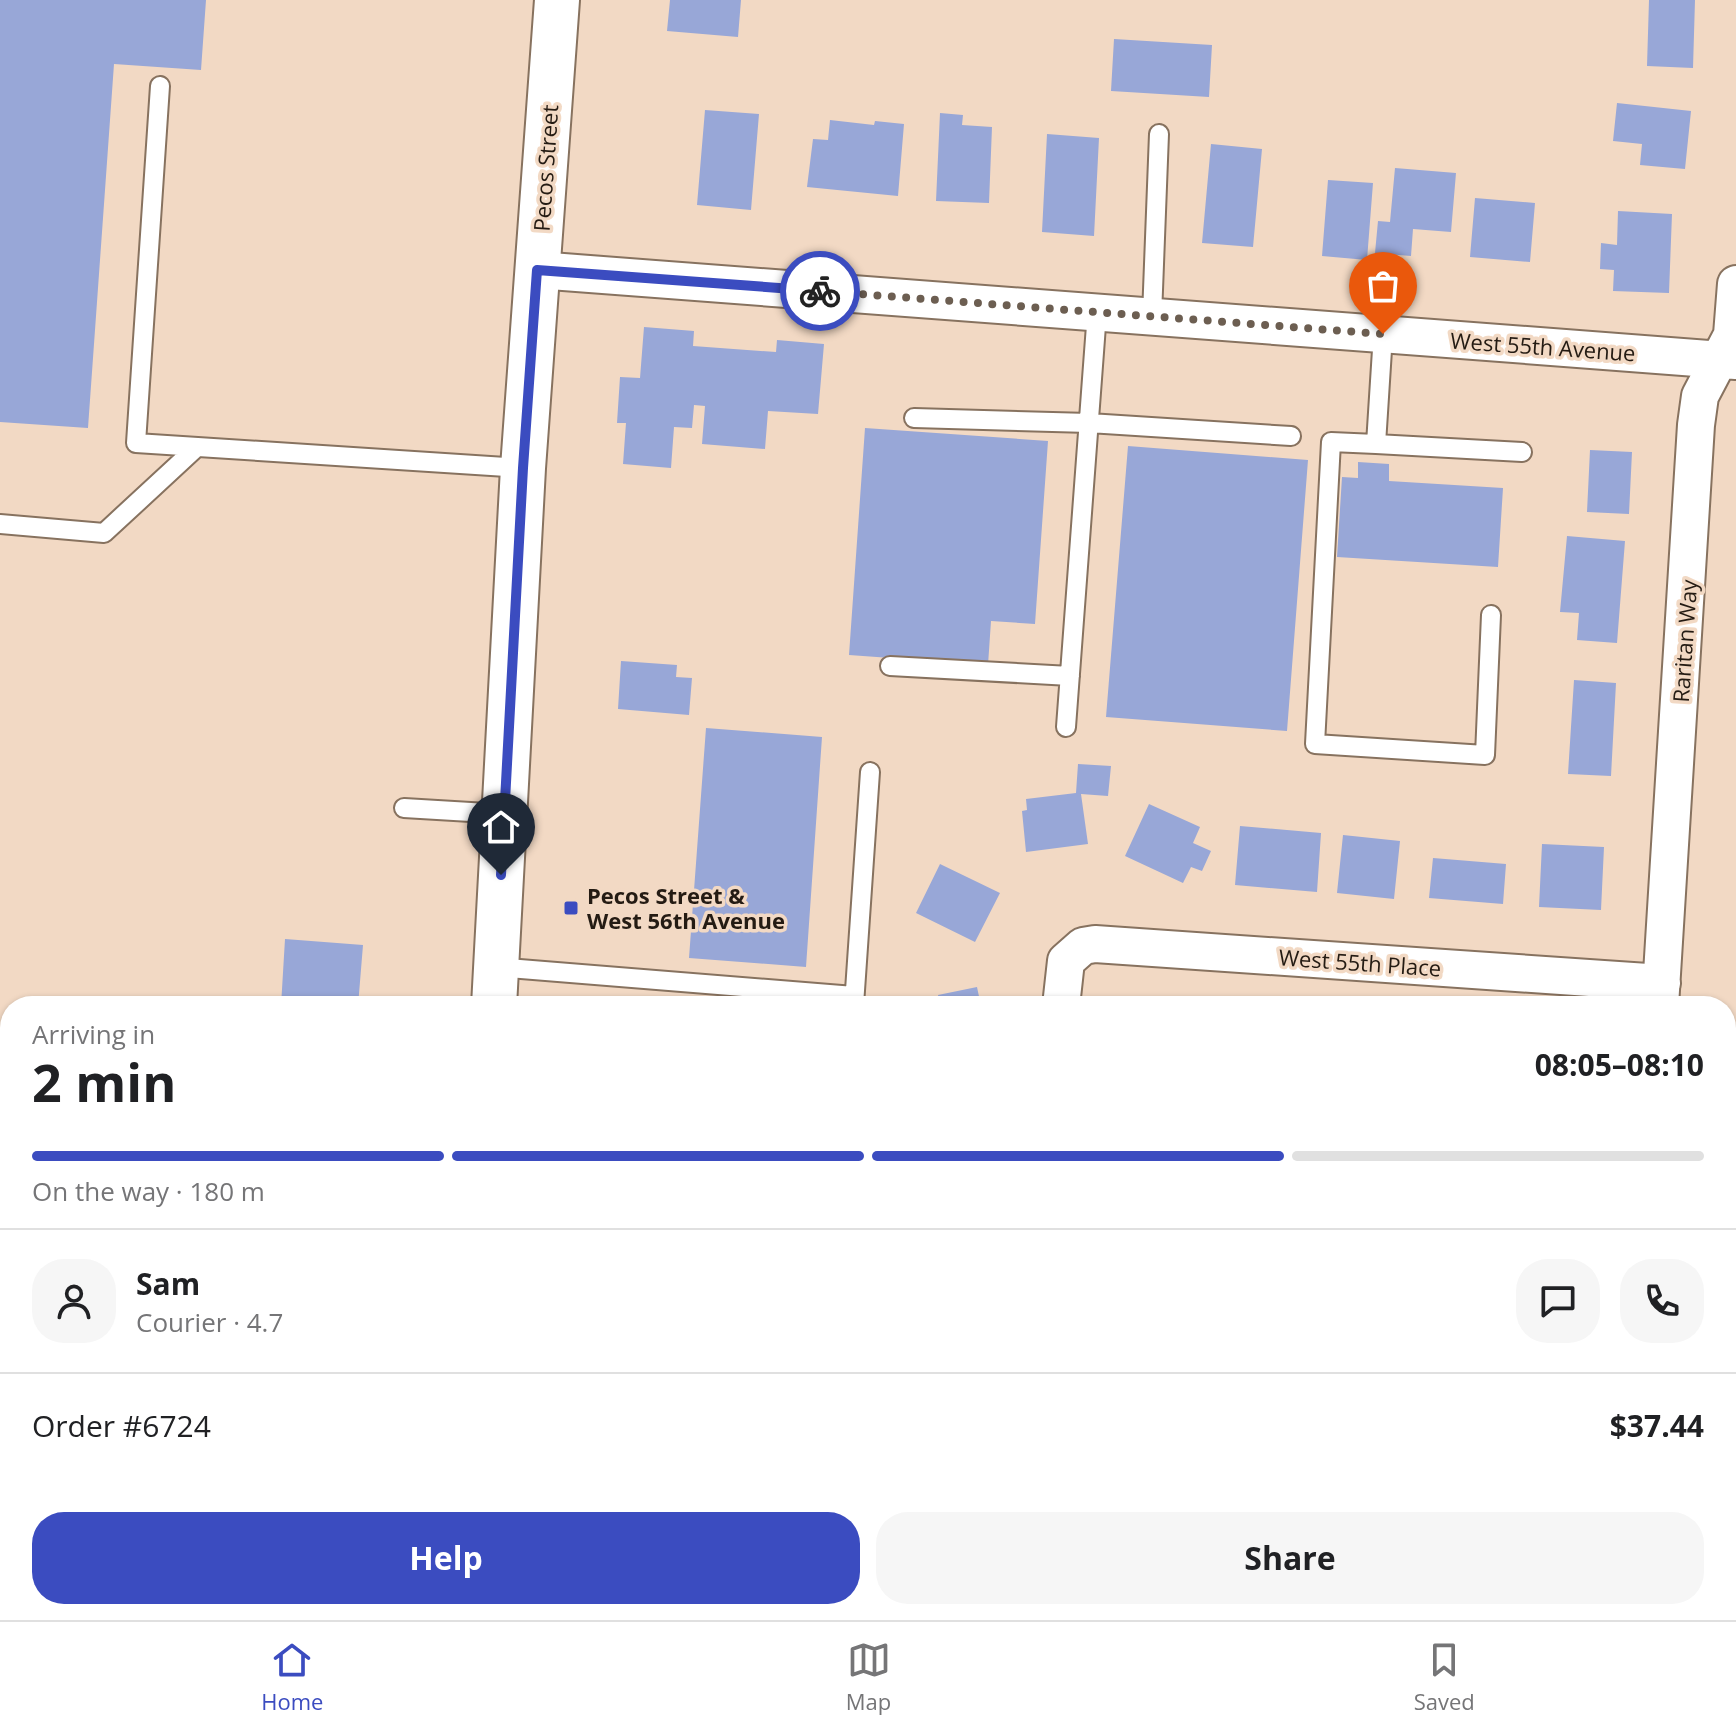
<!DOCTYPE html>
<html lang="en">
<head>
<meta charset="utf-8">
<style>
	body { margin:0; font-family:"Open Sans",sans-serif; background:#f6f6f6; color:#202124; height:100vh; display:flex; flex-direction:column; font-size:30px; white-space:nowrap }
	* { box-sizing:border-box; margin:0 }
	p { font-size:26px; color:#757577 }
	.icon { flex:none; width:44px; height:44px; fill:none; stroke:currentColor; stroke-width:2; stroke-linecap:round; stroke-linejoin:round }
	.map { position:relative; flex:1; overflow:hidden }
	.side { position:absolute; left:0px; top:996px; width:1736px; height:624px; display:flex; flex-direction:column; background:#fff; border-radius:32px 32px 0 0; box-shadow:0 2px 6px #0004 }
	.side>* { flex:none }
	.pin { position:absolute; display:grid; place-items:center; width:68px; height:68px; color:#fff; margin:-82px -34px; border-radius:50% 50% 50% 0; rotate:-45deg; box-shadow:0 0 8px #0007 }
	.pin .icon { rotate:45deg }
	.courier { position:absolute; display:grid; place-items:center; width:80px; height:80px; margin:-40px; border:6px solid #3b4cc0; border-radius:50%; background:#fff; color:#222; box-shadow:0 2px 10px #0007 }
	.overview em { font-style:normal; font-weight:700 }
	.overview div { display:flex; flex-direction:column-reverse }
	.overview { display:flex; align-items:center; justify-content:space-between; height:136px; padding:0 32px }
	h1 { font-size:52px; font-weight:700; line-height:60px }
	.bar { display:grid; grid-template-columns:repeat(4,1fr); gap:12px 8px; align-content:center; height:96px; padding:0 32px }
	.bar i { height:10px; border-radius:6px; background:#e0e0e0 }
	.bar .active { background:#3b4cc0 }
	.bar p { grid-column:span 4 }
	.line { display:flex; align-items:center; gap:20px; padding:0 32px; border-top:2px solid #e0e0e0 }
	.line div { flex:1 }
	.round { display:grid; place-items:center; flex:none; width:84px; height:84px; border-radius:32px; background:#f6f6f6 }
	.primary-button { display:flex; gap:16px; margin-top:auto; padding:16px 32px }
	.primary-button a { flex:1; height:92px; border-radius:32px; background:#3b4cc0; color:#fff; font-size:32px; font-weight:700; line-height:92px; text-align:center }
	.primary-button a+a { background:#f6f6f6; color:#202124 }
	.dock { display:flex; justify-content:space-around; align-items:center; height:112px; border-top:2px solid #e0e0e0; background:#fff; font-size:22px; color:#757577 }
	.dock a { display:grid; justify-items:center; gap:4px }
	.dock .active { color:#3b4cc0 }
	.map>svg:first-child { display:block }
	.building { fill:#98a7d7 }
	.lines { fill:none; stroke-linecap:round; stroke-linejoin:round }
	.lane-casing { stroke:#87725f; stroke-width:22 }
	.street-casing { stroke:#87725f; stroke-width:40 }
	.secondary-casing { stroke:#87725f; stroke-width:48 }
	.lane { stroke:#fff; stroke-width:18 }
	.street { stroke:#fff; stroke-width:36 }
	.secondary { stroke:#fff; stroke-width:44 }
	.done { stroke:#6c5e51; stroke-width:8; stroke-dasharray:0 14.4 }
	.route { stroke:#3b4cc0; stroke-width:10 }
	.poi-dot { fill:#3b4cc0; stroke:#f2d9c4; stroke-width:3 }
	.labels { text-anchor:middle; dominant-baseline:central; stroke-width:7; stroke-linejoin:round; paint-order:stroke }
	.street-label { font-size:22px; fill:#241b13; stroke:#f2d9c4 }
	.poi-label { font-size:22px; font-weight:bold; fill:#241b13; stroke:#f2d9c4; text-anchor:start }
</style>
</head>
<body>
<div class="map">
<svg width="1736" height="1620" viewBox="0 0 1736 1620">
	<rect width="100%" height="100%" fill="#f2d9c4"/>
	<path class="building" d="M0,0H206L201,70L114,64L88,428L0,422Z
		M670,0H741L738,37L667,31Z
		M1649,0H1695L1693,68L1647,66Z
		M1114,39L1212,45L1209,97L1111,91Z
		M1617,103L1691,111L1685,169L1640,165L1642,144L1613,141Z
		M705,110L759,114L751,210L697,205Z
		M940,113L963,115L962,125L992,127L989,203L936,201Z
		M830,120L874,125L875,121L904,124L898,196L807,187L813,139L828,140Z
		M1047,134L1099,138L1094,236L1042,232Z
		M1211,144L1262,149L1253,247L1202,243Z
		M1395,168L1456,173L1451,232L1413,229L1411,256L1375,253L1378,221L1390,222Z
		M1328,180L1373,183L1367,260L1322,256Z
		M1475,198L1535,203L1530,262L1470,257Z
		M1618,211L1672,214L1669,293L1613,291L1614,270L1600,269L1601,243L1617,245Z
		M644,327L694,331L693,346L776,352L777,340L824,344L818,414L768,411L765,449L702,444L705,406L694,405L692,428L674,427L671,468L623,464L626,423H617L620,377L640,378Z
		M865,428L1048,441L1035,624L991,621L988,665L849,655Z
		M1128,446L1308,460L1287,731L1106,717Z
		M1590,450L1632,452L1629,514L1587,512Z
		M1358,462L1389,464V481L1503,488L1498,567L1337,557L1342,477L1358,478Z
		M1567,536L1625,541L1617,643L1577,640L1579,613L1560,612Z
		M621,661L677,665L676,677L692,678L689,715L618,709Z
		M1574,680L1616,683L1611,776L1568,774Z
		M706,728L822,737L806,967L689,958Z
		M1078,764L1111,766L1108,796L1081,794L1088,844L1026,852L1022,811L1027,810L1026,799L1076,793Z
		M1149,804L1200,827L1193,843L1211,851L1202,871L1191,867L1183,883L1125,856Z
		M1240,826L1321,833L1317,892L1235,885Z
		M1343,835L1400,841L1394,899L1337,893Z
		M1542,844L1604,847L1601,910L1539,907Z
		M1433,858L1506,864L1503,904L1429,898Z
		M940,864L1000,893L975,942L916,913Z
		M285,939L363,945L358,1006H281Z
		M977,987L981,1006H940L938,995Z
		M688,1000L729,1004V1006H688Z
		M1729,1108H1736V1182L1726,1181Z
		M1726,1221L1736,1222V1278L1726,1277Z
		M0,1281H10V1400L0,1399Z
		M698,1610H1022L1021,1620H698Z
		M1311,1610H1617V1620H1310Z"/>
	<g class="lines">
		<defs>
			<path id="lane" d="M160,86L136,443L523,468
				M1152,316L1159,134
				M1383,334L1376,444L1331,442L1315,744L1485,755L1491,615
				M914,418L1089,423L1291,436
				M1376,444L1522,452
				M0,524L104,533L197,447
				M890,666L1070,676
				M1066,727L1097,312
				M404,808L504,814
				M496,967L854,996
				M854,1005L870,772
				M0,1250L10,1251
				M1726,1479L1736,1480
				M0,1603L10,1604
				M330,1610L454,1620
				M611,1620V1610
				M1147,1620L1148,1610
				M1662,1620L1663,1610"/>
			<path id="street" d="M537,270L1736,361
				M1061,1006L1066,961L1083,946L1095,944L1662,983
				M1660,1006L1696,425L1700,396L1732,335L1736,284"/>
			<path id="secondary" d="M494,1006L523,468L557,0
				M1726,1363L1736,1364
				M455,1620V1610"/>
		</defs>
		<use href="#lane" class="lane-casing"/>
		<use href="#street" class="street-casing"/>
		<use href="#secondary" class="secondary-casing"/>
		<use href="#lane" class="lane"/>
		<use href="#street" class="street"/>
		<use href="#secondary" class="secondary"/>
	</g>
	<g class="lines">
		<path class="done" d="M820,291L1383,334"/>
		<path class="route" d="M501,875L523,468L537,270L820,291"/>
	</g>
	<rect class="poi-dot" x="563" y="900" width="16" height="16" rx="4"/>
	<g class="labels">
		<g class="street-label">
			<text transform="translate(545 168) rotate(-86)">Pecos Street</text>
			<text transform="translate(1543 346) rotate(4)">West 55th Avenue</text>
			<text transform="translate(1684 641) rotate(-86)">Raritan Way</text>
			<text transform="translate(1360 962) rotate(4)">West 55th Place</text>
		</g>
		<g class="poi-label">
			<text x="587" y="895">Pecos Street &amp;<tspan x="587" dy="25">West 56th Avenue</tspan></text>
		</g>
	</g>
</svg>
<div class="pin" style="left:1383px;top:334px;background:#ea580c"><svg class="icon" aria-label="bag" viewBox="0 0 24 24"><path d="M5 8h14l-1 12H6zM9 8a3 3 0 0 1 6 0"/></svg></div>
<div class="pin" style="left:501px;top:875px;background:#1f2937"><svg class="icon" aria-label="home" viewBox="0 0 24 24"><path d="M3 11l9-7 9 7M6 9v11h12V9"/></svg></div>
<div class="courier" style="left:820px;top:291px"><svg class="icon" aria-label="bike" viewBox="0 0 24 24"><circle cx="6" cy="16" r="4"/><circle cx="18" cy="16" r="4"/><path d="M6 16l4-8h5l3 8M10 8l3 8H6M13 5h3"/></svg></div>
<section class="side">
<div class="overview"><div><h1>2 min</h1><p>Arriving in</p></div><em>08:05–08:10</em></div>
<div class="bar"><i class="active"></i><i class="active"></i><i class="active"></i><i></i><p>On the way · 180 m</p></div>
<div class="line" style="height:144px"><a class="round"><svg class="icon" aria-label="person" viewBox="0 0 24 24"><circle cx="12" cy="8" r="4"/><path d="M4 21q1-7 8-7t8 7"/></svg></a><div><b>Sam</b><p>Courier · 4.7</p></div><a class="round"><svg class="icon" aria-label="chat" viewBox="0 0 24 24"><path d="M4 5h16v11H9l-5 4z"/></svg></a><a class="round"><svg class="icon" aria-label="phone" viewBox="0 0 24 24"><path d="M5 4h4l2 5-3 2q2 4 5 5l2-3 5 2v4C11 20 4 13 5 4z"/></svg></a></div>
<div class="line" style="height:104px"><div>Order #6724</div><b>$37.44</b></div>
<div class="primary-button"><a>Help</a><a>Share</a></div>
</section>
</div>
<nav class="dock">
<a class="active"><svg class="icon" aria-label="home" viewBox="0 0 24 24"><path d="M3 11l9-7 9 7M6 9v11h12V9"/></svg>Home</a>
<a><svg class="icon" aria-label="map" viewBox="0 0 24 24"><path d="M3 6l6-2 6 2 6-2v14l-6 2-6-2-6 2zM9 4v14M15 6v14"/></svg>Map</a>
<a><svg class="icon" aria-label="saved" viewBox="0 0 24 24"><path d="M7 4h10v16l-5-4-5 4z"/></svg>Saved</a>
</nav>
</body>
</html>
